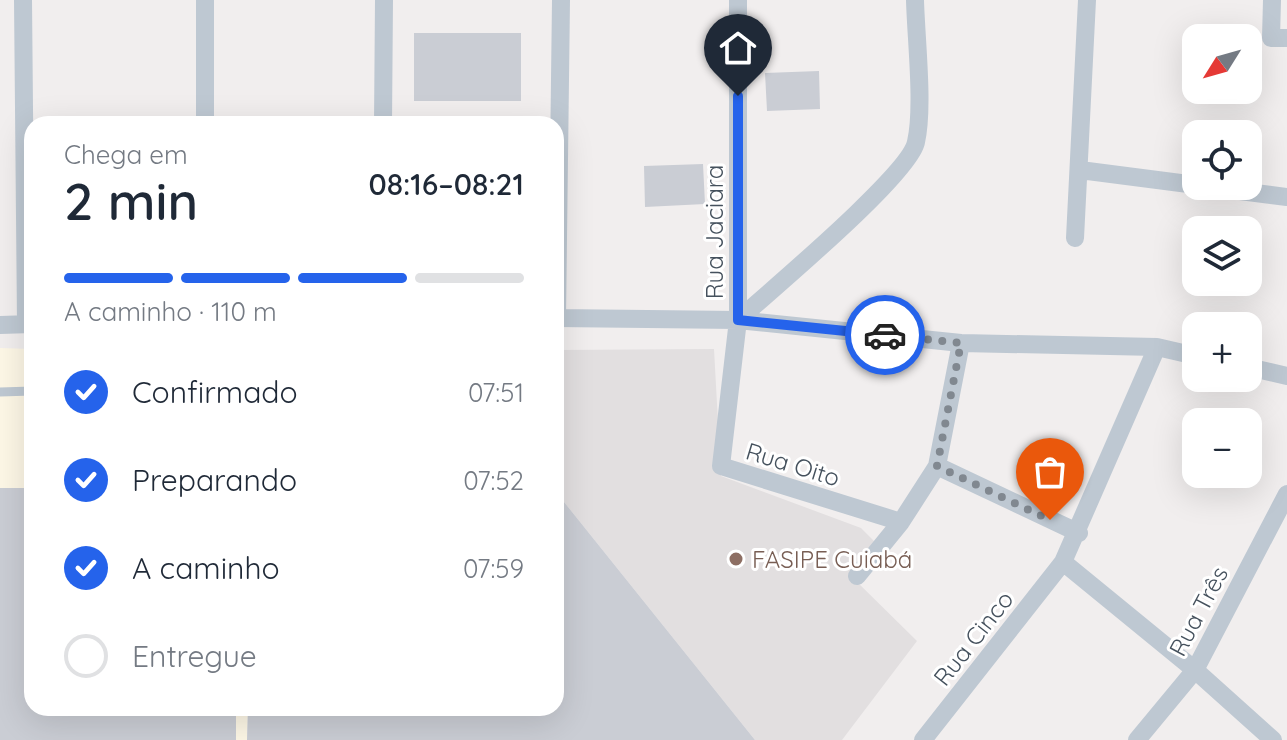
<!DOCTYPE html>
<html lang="pt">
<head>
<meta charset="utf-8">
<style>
	body { margin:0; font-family:Quicksand,sans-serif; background:#f6f6f7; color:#1f2937; height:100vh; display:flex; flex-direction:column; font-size:30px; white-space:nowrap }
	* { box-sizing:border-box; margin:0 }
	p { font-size:26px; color:#747a83 }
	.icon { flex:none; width:44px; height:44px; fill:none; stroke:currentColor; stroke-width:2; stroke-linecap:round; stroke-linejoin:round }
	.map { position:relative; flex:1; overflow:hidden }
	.sheet { position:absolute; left:24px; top:116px; width:540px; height:600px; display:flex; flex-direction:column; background:#fff; border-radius:24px; box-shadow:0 8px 32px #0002 }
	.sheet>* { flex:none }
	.needle { width:52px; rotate:233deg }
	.tools { position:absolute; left:1182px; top:24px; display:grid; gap:16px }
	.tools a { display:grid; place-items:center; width:80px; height:80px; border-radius:16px; background:#fff; box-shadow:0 8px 32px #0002; font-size:40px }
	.pin { position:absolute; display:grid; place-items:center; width:68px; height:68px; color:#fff; margin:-82px -34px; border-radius:50% 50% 50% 0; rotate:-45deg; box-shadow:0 0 8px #0007 }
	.pin .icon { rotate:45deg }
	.courier { position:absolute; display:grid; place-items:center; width:80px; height:80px; margin:-40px; border:6px solid #2563eb; border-radius:50%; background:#fff; color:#222; box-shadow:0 2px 10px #0007 }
	.summary em { font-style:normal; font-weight:600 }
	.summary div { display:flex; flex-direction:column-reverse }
	.summary { display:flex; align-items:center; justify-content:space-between; height:136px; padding:0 40px }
	h1 { font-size:52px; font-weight:600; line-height:60px }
	.bar { display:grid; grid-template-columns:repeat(4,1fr); gap:12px 8px; align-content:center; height:96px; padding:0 40px }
	.bar i { height:10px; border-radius:6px; background:#e0e1e3 }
	.bar .on { background:#2563eb }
	.bar p { grid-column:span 4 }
	ol { padding:0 40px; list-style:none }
	li { display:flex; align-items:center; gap:24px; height:88px }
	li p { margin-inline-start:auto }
	li .icon { padding:8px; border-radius:50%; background:#2563eb; color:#fff; stroke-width:4 }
	li:last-child { color:#747a83 }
	li i { width:44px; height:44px; border:4px solid #e0e1e3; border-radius:50% }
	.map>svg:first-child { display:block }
	.commercial { fill:#fdf7e6 }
	.education { fill:#e2dfe0 }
	.building { fill:#cacdd4 }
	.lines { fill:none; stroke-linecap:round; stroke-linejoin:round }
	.service { stroke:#bec8d2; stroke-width:9 }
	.minor { stroke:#bec8d2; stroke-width:18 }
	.done { stroke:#818890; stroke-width:8; stroke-dasharray:0 14.4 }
	.route { stroke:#2563eb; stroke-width:10 }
	.education-dot { fill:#8d6e63; stroke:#fff; stroke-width:3 }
	.labels { text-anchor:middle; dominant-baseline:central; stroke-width:6; stroke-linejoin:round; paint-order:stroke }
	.street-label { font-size:24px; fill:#45515d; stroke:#fff }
	.education-label { font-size:24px; fill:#785e54; stroke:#fff; text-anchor:start }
</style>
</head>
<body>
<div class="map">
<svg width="1287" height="740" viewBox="0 0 1287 740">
	<rect width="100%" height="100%" fill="#f1eeee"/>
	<path class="commercial" d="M0,348L32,349V708H248L247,740H0Z"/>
	<path class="education" d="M714,349L721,476L861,528L875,542L851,576L917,641L842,740H755L556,492V350Z"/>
	<path class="building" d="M414,33H521V101H414Z
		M819,71L820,109L767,111L765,73Z
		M703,164L705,204L645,207L644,166Z
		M0,488H32V708H236V740H0Z
		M556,492L755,740H247L248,708H556Z"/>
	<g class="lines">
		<path class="service" d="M0,392L32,391"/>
		<path class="minor" d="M23,0L26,324
			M205,0V124
			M738,0V320L721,466L901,522
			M1272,0L1271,38H1287
			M383,124L384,0
			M1080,170L1196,185
			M1201,186L1287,197
			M1075,238L1087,0
			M556,318L738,320L961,343L1157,347L1196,356
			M557,318L561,0
			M738,320C770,291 910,174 916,142C924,107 916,39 915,0
			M0,325L32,324
			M1248,367L1287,376
			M937,466L1079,533
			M1063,562L1195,670L1273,740
			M857,576L901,522L937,466L961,343
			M923,740L1063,562L1157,347
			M1137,740L1195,670L1287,494"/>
	</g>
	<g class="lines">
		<path class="done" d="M885,335L961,343L937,466L1050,520"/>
		<path class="route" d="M738,96V320L885,335"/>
	</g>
	<circle class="education-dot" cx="736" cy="559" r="8"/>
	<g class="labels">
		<g class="street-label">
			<text transform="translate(714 232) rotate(-90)">Rua Jaciara</text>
			<text transform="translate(793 464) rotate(17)">Rua Oito</text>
			<text transform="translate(1198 611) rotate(-62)">Rua Três</text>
			<text transform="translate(973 638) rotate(-52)">Rua Cinco</text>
		</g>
		<g class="education-label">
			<text x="752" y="559">FASIPE Cuiabá</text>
		</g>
	</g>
</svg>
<div class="tools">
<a><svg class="needle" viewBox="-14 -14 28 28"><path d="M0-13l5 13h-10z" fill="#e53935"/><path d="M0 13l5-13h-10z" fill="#747a83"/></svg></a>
<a><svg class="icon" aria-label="locate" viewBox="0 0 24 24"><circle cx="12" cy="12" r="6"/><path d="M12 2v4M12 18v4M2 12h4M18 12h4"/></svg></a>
<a><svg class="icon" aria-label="layers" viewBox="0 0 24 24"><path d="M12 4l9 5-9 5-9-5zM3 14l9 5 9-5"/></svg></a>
<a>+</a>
<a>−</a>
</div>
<div class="pin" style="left:1050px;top:520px;background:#ea580c"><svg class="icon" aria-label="bag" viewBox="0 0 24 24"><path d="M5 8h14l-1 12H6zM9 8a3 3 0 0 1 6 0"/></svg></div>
<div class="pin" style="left:738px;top:96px;background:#1f2937"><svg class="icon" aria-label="home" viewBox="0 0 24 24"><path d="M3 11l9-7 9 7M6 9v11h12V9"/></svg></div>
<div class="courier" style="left:885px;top:335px"><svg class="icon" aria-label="car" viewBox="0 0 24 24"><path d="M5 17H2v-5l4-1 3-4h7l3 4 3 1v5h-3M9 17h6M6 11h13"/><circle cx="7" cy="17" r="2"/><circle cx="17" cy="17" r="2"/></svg></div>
<section class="sheet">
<div class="summary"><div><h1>2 min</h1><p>Chega em</p></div><em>08:16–08:21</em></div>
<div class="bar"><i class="on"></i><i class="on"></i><i class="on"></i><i></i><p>A caminho · 110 m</p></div>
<ol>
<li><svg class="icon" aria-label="check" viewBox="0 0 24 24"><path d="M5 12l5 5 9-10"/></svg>Confirmado<p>07:51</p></li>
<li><svg class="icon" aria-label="check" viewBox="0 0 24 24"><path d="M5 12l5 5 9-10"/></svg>Preparando<p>07:52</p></li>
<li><svg class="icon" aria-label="check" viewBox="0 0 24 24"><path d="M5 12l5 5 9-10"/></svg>A caminho<p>07:59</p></li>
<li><i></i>Entregue</li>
</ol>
</section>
</div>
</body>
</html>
